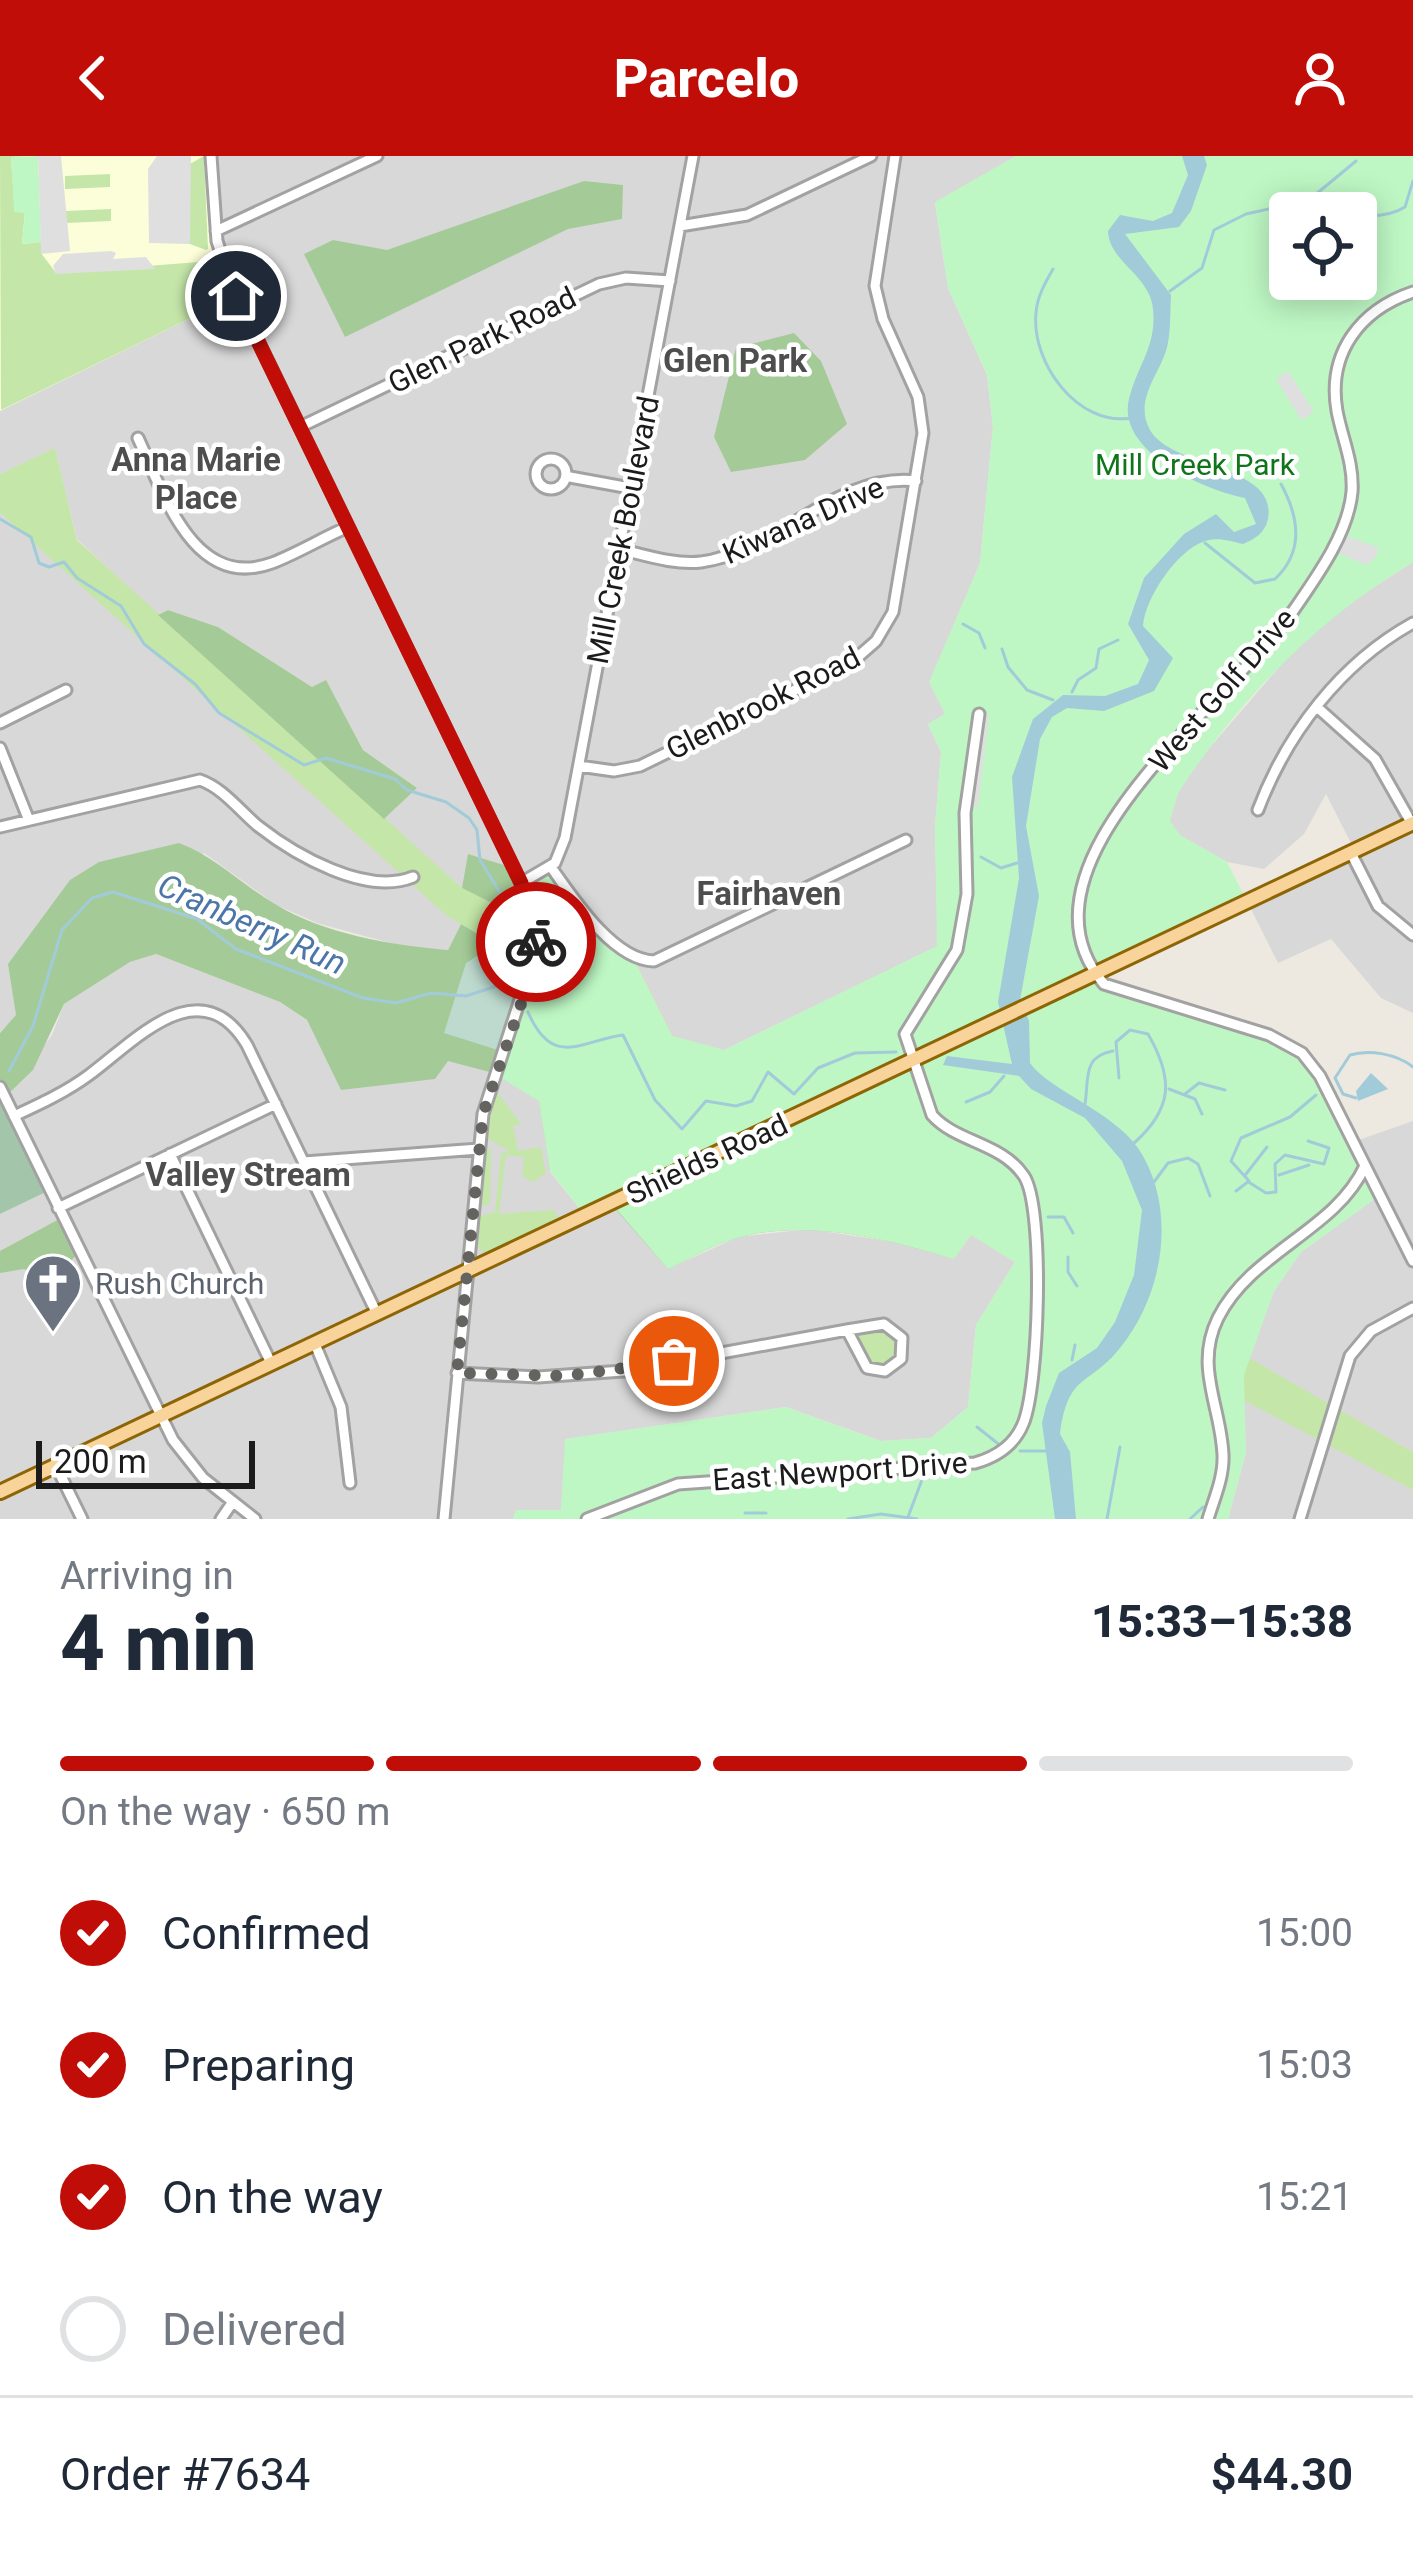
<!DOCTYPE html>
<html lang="en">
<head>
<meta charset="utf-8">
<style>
	body { margin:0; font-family:Roboto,sans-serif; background:#f2f2f3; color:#1f2937; height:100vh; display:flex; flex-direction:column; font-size:45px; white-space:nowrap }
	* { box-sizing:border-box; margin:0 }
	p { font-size:39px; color:#747a83 }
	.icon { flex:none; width:66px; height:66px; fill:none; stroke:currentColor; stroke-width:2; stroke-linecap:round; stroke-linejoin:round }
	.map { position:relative; height:1363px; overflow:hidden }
	.side { display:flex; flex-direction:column; background:#fff; flex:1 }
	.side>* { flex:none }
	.tools { position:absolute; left:1269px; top:36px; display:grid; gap:24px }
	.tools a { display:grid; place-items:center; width:108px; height:108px; border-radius:12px; background:#fff; box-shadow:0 6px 30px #0003; font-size:60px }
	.scale { position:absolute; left:36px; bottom:30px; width:219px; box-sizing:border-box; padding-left:12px; border:6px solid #1b1b1b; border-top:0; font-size:33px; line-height:42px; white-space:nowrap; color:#1b1b1b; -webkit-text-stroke:9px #fff; paint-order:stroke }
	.pin { position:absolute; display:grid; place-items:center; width:102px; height:102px; color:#fff; margin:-51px; border:6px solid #fff; border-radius:50%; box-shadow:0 3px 12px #0007 }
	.courier { position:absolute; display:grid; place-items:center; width:120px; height:120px; margin:-60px; border:9px solid #c00d07; border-radius:50%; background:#fff; color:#222; box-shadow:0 3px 15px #0007 }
	.overview em { font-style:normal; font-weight:800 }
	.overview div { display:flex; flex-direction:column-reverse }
	.overview { display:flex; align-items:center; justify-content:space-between; height:204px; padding:0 60px }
	h1 { font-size:78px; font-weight:800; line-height:90px }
	.bar { display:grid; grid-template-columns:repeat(4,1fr); gap:18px 12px; align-content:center; height:144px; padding:0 60px }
	.bar i { height:15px; border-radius:9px; background:#e0e1e3 }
	.bar .selected { background:#c00d07 }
	.bar p { grid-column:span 4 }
	.line { display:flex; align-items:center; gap:30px; padding:0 60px; border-top:3px solid #e0e1e3 }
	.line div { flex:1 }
	ol { padding:0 60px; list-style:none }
	li { display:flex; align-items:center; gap:36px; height:132px }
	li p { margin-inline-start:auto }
	li .icon { padding:12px; border-radius:50%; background:#c00d07; color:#fff; stroke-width:4 }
	li:last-child { color:#747a83 }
	li i { width:66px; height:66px; border:6px solid #e0e1e3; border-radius:50% }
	header { display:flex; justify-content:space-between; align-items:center; height:156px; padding:0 60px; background:#c00d07; color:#fff; font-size:54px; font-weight:800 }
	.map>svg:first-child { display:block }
	.residential { fill:#d9d8d8 }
	.education { fill:#fcfed9 }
	.grass { fill:#c4e6a8 }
	.forest { fill:#a4cb97 }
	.wetland { fill:#bedace }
	.cemetery { fill:#a3c5a9 }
	.park { fill:#bef7c4; fill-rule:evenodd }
	.parking { fill:#dfdfdf }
	.water { fill:#a2cbd9 }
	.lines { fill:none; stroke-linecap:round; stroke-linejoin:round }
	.stream { stroke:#a2cbd9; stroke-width:3 }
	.minor-casing { stroke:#a2a2a2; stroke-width:15 }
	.major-casing { stroke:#8e6505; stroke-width:18 }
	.minor { stroke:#fff; stroke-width:9 }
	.major { stroke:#f8d39a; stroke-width:12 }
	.done { stroke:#646360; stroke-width:12; stroke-dasharray:0 21.6 }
	.route { stroke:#c00d07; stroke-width:15 }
	.labels { text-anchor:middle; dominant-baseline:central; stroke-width:9; stroke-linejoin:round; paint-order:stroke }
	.street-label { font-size:30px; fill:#1b1b1b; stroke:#fff }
	.park-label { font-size:30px; fill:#0f741a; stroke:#fff }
	.worship-label { font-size:30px; fill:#5b616d; stroke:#fff; text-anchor:start }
	.neighbourhood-label { font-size:33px; font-weight:bold; fill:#4e4e4e; stroke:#fff }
	.water-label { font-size:33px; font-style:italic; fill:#4c76a7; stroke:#fff }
</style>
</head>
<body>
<header><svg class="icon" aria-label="back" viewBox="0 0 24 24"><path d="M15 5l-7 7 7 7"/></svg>Parcelo<svg class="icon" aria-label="person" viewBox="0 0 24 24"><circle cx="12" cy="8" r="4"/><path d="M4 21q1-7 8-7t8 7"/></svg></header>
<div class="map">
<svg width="1413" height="1363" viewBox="0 0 1413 1363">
	<rect width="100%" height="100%" fill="#ede9e1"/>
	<path class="residential" d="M211,0H1016L935,47L948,132L987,219L993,271L980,407L930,526L945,558L928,568L941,596L935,671L938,790L724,894L672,880L632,800L469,699L462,732L384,663L417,632L363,594L326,525L312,531L218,471L168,454L158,459L77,383L55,293L0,318V255L221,101Z
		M0,357L461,768L448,794L405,791L317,767L276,749L204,697L0,876Z
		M1413,406V857L1381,842L1331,783L1278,807L1248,747L1355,695L1326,638L1304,678L1264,713L1227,706L1179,679L1169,665L1178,637L1200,603L1299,488L1346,449Z
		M156,798L280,846L307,864L342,934L448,904L493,917L539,944L550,1016L585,1059L611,1047L668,1113L738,1081L809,1073L900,1087L953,1103L971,1079L1015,1106L976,1169L968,1251L931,1282L881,1285L786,1251L566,1283L561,1355L517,1354L513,1363H0V1058L49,1034L5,941L52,879L64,848L130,806Z
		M1413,965V1296L1248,1203L1274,1135L1301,1096L1380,1039L1353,986Z
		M1243,1241L1413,1334V1363H1228L1246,1296Z"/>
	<path class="education" d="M0,0H211L217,85L236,140L0,255Z"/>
	<path class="grass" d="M0,0H32L11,1L15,56H25L22,88L41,86V97L56,117L212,105L230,143L1,254Z
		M204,0L208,93L206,94L190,88L188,9Z
		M110,18V31L65,33V20Z
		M111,53V65L66,67V55Z
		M55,292L77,384L462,732L534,768L595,764L632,800L672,880L724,894L735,889L1076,1143L446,759L0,357V318Z
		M499,938L521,968L513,970L518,995L541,991L546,1017L533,1026L522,1020L524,1001L506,999L499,1058L554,1054L559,1062L487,1100L475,1088L478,1061L495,1056L501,997L509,995L485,981L492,941Z
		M491,993L490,1047L482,1051L484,995Z
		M1148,1144L1413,1296V1334L1128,1183Z
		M884,1168L904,1190L893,1211L872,1215L847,1174Z"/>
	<path class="forest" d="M584,25L623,29L622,63L568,73L345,181L304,98L333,84L387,94Z
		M794,177L821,205L847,268L805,304L731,316L714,281L736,192Z
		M168,454L218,471L312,531L326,524L363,594L417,632L384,663L158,459Z
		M179,687C216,701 241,728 275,748C324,778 391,789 448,794L461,768L533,811L954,1103C887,1083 807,1062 737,1082C714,1088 690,1103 668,1113L611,1048L550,1015L539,944L493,917L448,905L435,923L341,934L307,864L280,846L156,798L130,806L64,848L33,914L5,941L0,981V877L16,859L8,808L70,724L99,706Z
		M468,698L513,712L535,769L462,732Z
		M63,1061L80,1095L53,1124L24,1113L0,1117V1095Z"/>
	<path class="wetland" d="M477,800L529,822L501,895L444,877L466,807Z"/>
	<path class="cemetery" d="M0,931L50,1034L0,1058Z"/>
	<path class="park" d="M38,0L41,86L22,88L25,57L14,56L11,1Z
		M1016,0H1413V406C1317,463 1239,544 1178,637L1170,665L1180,679L1227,706L1248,747L1097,819L1104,828L1269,879L1310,905L1380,1039L1301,1096L1274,1135L1244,1219L1246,1296L1228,1363H513L516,1354H561L565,1283L786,1251L880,1285L931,1282L968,1251L976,1169L1015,1106L971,1079L954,1103C887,1083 807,1062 737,1082C714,1088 690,1103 668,1113L611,1047L585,1059L550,1015L539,945L493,917L536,794L521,727L551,711L632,800L672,880L724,894L937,790L935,671L941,596L928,568L945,558L929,526L980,407L993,271L987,219L948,132L935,46ZM1290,57H1356V123H1290Z"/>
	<path class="parking" d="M38,0H61L70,95L41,98Z
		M157,0H191L190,88L149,87L148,13Z
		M111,95L116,97L113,103L146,101L155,113L56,118L53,110L63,98Z
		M1288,215L1314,256L1301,264L1276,223Z
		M1346,380L1379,392L1375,402L1367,409L1339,398Z
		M974,557L989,559L978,651L962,649Z"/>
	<path class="water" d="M1182,0H1204L1207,9L1191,55L1179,71L1125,78L1171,139C1170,155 1171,179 1166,195C1158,220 1134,245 1150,274C1172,313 1278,308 1268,363C1265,377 1255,383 1243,388C1229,385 1219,381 1205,385C1177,394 1145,442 1143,470L1173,502L1154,535L1104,555L1067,552L1052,561L1040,583L1026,670L1039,740L1020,844L1029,865L1030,907C1049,934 1112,955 1138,992C1178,1052 1164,1138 1120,1192C1089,1231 1068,1216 1060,1278L1070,1296L1076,1363H1055L1042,1267L1046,1250L1059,1217L1097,1192L1115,1166L1134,1119L1142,1054L1122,1005L1085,962L1031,933L1019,920L943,909L947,900L1012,908L998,846L1019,722L1012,621L1033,563L1063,539L1105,540L1138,528L1149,504L1128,468L1144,422L1184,378L1216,358L1234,376L1256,368L1245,342C1205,334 1116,296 1129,243C1137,210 1157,190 1153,153C1150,119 1109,106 1108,75L1120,59L1153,65L1172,57L1188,19Z
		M1371,917L1388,933L1358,945L1356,935Z"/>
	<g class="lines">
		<path class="stream" d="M1311,45C1333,60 1382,66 1405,51L1413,25
			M1053,113C1045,127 1037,141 1036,157C1031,207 1078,271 1131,262
			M1170,135L1202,112L1214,74L1246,58L1309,44L1356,5
			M0,363L31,381L39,407L49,411L64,406L77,422L121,450L144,488L195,528L219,557L304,609L326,602L395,623L407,634L446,646L469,662L477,674L480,704L507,748L515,834L500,829L466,840L431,837L396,847L363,842L236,793L197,763L113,736L92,742L62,774L33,870L9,915
			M1205,387L1255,427L1275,423C1304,396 1299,361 1281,328
			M963,468L979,477L985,492
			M1002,493L1008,511L1027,534L1053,544
			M1072,536L1078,524L1096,512L1099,493L1118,484
			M981,701L1001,712L1017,707
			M528,856C553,914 582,884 623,879L655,944L682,973L706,945L736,950L752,945L768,916L794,938L818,912L855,897L896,896
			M1119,922L1116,886L1130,874L1148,878C1174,923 1173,953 1133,988
			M1169,933L1195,943L1202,958
			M1185,938L1199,927L1225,934
			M1356,942L1343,938L1335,922L1350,899C1369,893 1397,898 1413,911
			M966,946L990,936L1004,920
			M1085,948C1089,924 1082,900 1113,895
			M1246,1018L1267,991
			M1279,1019L1309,1009
			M1154,1026L1168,1007L1188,1002L1198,1008L1210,1040
			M1250,1027L1266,1037L1276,1036L1275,1008L1285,999L1324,1008L1329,992L1308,985
			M1236,1035L1249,1025L1231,1005L1241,982L1290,961L1316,939
			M1048,1061H1064L1073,1077
			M1068,1101V1116L1077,1130
			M1072,1204L1075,1189
			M977,1271L1001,1290
			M1020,1295H1048
			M745,1357H766
			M908,1361L923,1321
			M848,1363L881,1358L917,1363
			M1107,1363L1120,1291
			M1190,1363L1203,1351"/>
		<defs>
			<path id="minor" d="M211,0L217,85L232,131L521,727L532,758L536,794L483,958L444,1363
				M680,70L747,59L871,0
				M216,75L377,0
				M1413,136C1360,154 1327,197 1337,255C1342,282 1354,307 1352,336C1348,379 1315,423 1291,458C1231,544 1002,709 1104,828L1269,879L1302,897L1320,920L1413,1105
				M300,271L599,128L626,122L670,125
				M138,282C163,335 193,436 272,407C298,397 322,382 348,371
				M536 318a15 15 0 1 1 30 0a15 15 0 1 1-30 0Z
				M570,321L630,332
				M619,393C645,399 674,409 701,406C777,396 837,316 916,325
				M1318,552L1375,603L1412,668
				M0,567L66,534
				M0,592L28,662
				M579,610L614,615L640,610L852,506L876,485L893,456L923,277L918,241L883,163L875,130L895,0
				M1258,654C1287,577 1341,507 1413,467
				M0,671L200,624C223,632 240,655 258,670C295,699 366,740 413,721
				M1351,697L1378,750L1413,779
				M551,711C573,742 613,804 654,805L906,684
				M521,727L555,707L565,682L693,0
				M0,931L173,1284L203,1322L255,1363
				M14,960C40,948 66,936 89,919C134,886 200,811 247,889L377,1158
				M170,998L271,1207
				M304,1006L479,993
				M58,1052L276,948
				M315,1188L341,1251L350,1327
				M457,1217L538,1221L623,1215L847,1174L884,1168L902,1182L901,1203L885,1215L867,1212L847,1174
				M56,1310L82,1363
				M221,1363L232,1347
				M587,1363L678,1328L975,1307C996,1301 1014,1290 1023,1268C1039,1231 1045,1052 1024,1020C1001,986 957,987 932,959L905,878L957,794L967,738L965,657L979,558
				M1208,1363C1214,1343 1224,1321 1223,1299C1221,1250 1194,1211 1218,1162C1252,1095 1335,1075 1365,1010
				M1300,1363L1350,1200L1371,1175L1413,1152"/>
			<path id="major" d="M0,1336L1413,667"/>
		</defs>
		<use href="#minor" class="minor-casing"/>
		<use href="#major" class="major-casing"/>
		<use href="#minor" class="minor"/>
		<use href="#major" class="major"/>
	</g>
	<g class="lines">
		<path class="done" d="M536,786L530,822L483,958L457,1217L566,1220L674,1205"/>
		<path class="route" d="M236,140L521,727L536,786"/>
	</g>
	<defs>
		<symbol id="church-pin" viewBox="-11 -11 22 30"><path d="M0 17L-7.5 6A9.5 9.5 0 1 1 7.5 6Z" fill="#6b7280" stroke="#fff"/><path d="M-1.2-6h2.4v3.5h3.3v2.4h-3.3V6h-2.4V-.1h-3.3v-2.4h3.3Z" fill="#fff"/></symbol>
	</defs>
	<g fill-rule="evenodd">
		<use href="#church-pin" x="20" y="1094" width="66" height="90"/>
	</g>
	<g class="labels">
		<g class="street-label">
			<text transform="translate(482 184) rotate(-26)">Glen Park Road</text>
			<text transform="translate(803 364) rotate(-24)">Kiwana Drive</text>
			<text transform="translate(623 374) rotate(-79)">Mill Creek Boulevard</text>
			<text transform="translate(1222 534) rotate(-49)">West Golf Drive</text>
			<text transform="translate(763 547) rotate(-27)">Glenbrook Road</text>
			<text transform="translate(707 1003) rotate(-25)">Shields Road</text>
			<text transform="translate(840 1315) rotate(-4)">East Newport Drive</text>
		</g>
		<g class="park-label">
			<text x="1195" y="308">Mill Creek Park</text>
		</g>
		<g class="worship-label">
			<text x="95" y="1127">Rush Church</text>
		</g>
		<g class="neighbourhood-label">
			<text x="735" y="204">Glen Park</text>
			<text x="196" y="303">Anna Marie<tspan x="196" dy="38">Place</tspan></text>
			<text x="769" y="737">Fairhaven</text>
			<text x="248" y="1018">Valley Stream</text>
		</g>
		<g class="water-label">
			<text transform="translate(252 768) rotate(24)">Cranberry Run</text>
		</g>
	</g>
</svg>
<div class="tools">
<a><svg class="icon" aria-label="locate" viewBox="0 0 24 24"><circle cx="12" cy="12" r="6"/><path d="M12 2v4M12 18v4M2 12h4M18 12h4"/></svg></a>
</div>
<div class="scale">200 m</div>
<div class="pin" style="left:674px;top:1205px;background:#ea580c"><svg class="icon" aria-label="bag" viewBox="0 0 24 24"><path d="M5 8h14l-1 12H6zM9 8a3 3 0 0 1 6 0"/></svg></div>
<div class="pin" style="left:236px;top:140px;background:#1f2937"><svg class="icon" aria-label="home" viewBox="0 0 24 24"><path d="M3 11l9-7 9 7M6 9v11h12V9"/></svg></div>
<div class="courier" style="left:536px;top:786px"><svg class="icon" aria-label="bike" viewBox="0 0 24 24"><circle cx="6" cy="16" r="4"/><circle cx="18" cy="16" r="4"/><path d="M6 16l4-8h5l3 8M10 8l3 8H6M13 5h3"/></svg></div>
</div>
<section class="side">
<div class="overview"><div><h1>4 min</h1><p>Arriving in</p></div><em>15:33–15:38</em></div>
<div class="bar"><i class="selected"></i><i class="selected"></i><i class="selected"></i><i></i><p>On the way · 650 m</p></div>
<ol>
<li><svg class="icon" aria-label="check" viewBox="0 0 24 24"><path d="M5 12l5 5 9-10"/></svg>Confirmed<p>15:00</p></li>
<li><svg class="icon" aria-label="check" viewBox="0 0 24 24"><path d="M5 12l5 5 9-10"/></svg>Preparing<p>15:03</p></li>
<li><svg class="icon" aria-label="check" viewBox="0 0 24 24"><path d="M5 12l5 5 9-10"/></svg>On the way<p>15:21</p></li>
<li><i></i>Delivered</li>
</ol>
<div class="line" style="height:156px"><div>Order #7634</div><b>$44.30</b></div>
</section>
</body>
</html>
